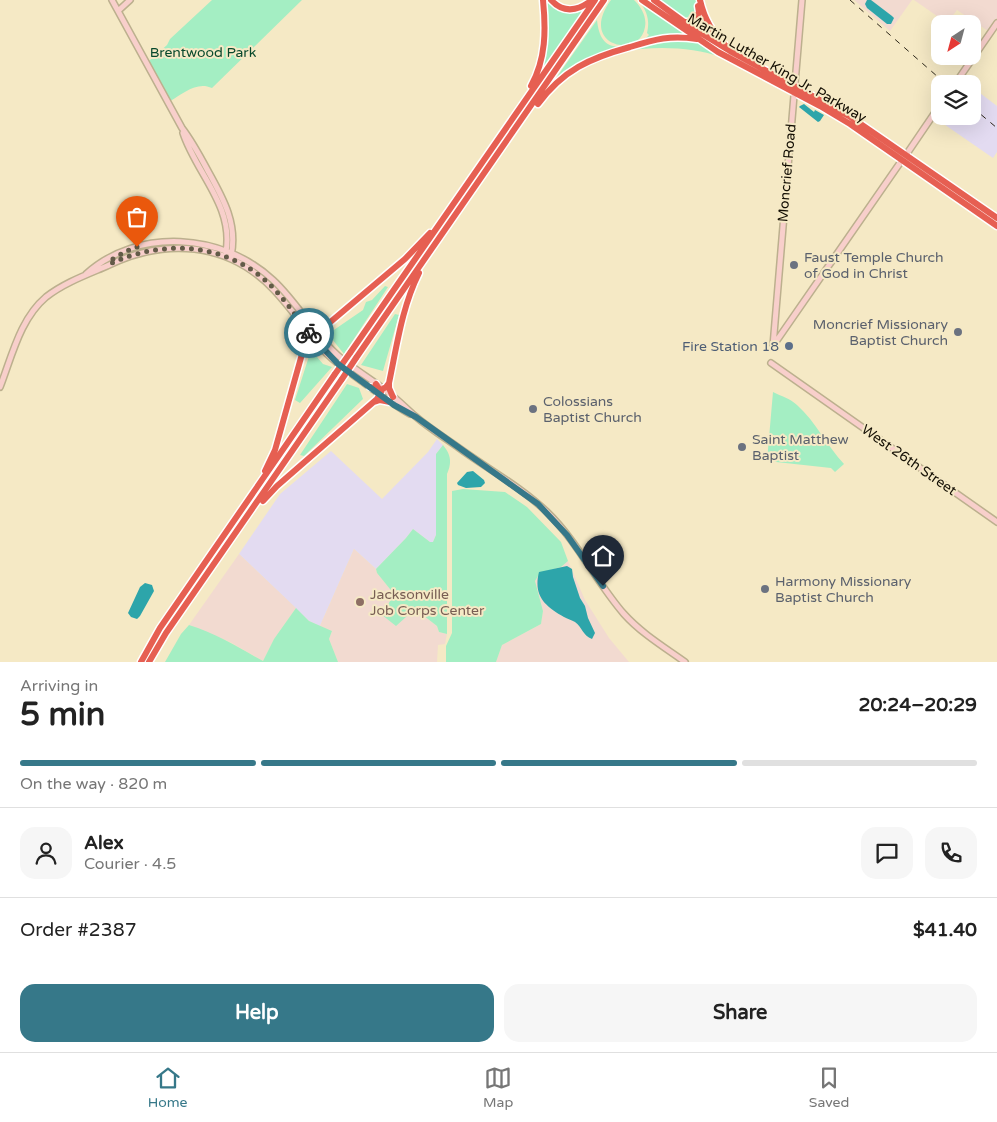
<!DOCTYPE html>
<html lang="en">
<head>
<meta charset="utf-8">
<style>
	body { margin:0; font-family:"Varela Round",sans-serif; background:#f6f6f6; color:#222; height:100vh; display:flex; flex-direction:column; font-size:19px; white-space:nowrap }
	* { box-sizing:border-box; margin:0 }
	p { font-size:16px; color:#767676 }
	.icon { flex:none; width:28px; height:28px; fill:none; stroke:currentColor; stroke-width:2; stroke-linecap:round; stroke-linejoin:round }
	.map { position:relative; height:662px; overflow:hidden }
	.drawer { display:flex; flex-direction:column; background:#fff; flex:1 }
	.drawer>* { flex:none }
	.needle { width:32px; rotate:216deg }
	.fabs { position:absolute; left:931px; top:15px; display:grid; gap:10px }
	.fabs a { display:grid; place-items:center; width:50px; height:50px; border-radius:10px; background:#fff; box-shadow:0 5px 20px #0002; font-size:25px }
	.pin { position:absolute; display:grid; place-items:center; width:42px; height:42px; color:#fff; margin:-51px -21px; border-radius:50% 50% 50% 0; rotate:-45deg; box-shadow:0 0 5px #0007 }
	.pin .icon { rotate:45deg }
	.courier { position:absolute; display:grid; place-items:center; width:50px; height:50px; margin:-25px; border:4px solid #367889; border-radius:50%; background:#fff; color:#222; box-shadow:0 1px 6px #0007 }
	.summary em { font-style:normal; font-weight:700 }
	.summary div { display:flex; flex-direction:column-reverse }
	.summary { display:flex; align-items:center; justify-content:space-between; height:85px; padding:0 20px }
	h1 { font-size:32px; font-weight:700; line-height:38px }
	.bar { display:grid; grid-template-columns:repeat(4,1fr); gap:8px 5px; align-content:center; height:60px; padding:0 20px }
	.bar i { height:6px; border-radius:4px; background:#e0e0e0 }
	.bar .on { background:#367889 }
	.bar p { grid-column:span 4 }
	.line { display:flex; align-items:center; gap:12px; padding:0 20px; border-top:1px solid #e0e0e0 }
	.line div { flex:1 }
	.round { display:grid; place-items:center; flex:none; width:52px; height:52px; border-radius:15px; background:#f6f6f6 }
	.action { display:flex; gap:10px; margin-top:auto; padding:10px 20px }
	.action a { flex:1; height:58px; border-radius:15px; background:#367889; color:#fff; font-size:20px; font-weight:700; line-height:58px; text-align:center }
	.action a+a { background:#f6f6f6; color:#222 }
	.dock { display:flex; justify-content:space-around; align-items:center; height:70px; border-top:1px solid #e0e0e0; background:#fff; font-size:14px; color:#767676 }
	.dock a { display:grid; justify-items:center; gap:2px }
	.dock .on { color:#367889 }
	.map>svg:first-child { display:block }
	.industrial { fill:#e3dbf1 }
	.education { fill:#f2dad0 }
	.green { fill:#a4eec3 }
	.water { fill:#2da5aa }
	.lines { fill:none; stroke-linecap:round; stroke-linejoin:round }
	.secondary-casing { stroke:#bcb08e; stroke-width:8 }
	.highway-casing { stroke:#fff; stroke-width:9 }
	.secondary { stroke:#f8cfcb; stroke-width:5 }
	.highway { stroke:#e65f52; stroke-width:6 }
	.rail { stroke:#2c2618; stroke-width:1; stroke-dasharray:6 6; stroke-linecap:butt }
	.highway-bridge-casing { stroke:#fff; stroke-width:9; stroke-linecap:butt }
	.highway-bridge { stroke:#e65f52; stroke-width:6 }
	.done { stroke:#635b48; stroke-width:5; stroke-dasharray:0 9 }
	.route { stroke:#367889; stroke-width:6 }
	.worship-dot { fill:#6b7280; stroke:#f5e9c5; stroke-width:2 }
	.service-dot { fill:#5c6f8a; stroke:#f5e9c5; stroke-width:2 }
	.education-dot { fill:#8d6e63; stroke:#f5e9c5; stroke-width:2 }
	.labels { text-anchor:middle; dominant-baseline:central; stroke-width:4; stroke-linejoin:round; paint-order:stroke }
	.park-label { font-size:14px; fill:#08492c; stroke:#f5e9c5 }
	.street-label { font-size:14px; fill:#140f04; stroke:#f5e9c5 }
	.worship-label { font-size:14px; fill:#5b616d; stroke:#f5e9c5; text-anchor:start }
	.service-label { font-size:14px; fill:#4e5e75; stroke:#f5e9c5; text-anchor:end }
	.education-label { font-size:14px; fill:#785e54; stroke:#f5e9c5; text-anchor:start }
</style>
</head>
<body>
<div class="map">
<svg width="997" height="662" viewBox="0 0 997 662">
	<rect width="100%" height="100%" fill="#f5e9c5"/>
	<path class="industrial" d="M976,90L997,106V152L993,158L935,118L940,110V116H972L973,96Z
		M437,439L443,445L436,454V535L433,542H430L413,529L406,538L376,569L354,549L320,626L309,621L239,554L280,494L331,451L382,499L428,452Z"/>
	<path class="education" d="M854,0H912L890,31Z
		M914,0H997V18L988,31L957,10L947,23Z
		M354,549L376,569L377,573L394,594L382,615L415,609L437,626L439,632L447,634L445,644L438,645L437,662H338L329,639L332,631L320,626Z
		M239,554L296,608L274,639L263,661L230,642L189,625Z
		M568,561L585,600L609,638L629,662H496L502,645L541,624L543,611L535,581L540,573L561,567Z"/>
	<path class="green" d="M212,0H302L212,88C197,81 184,93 170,101L149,61L167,45L170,39Z
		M544,0C552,0 555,7 562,10C566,13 573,13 578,13L579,10L583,11L540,74Z
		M611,0H634C641,7 647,16 645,27C640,60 577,46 611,0Z
		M658,0H697L719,42Z
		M640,2L702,46L721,57C680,43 621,45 581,66C570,72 560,81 549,88L597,20C599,39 606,50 628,46C639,44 641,43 649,35L647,33C650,20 647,12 640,2Z
		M385,286L388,287L344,354L328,334L363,310L366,302L372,300Z
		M395,314L399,315L383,371L361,365Z
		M311,350L323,364L332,367L300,403L295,400Z
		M347,384L359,388L363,399L304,456L300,455Z
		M773,392C781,396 791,399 797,405C816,422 827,446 844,464L835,472L831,468L767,461Z
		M443,445C451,455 452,462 447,474V634L439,632L437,626L415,609L396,626L382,615L394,594L377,573L376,569L406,538L413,529L430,542H433L436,535V454Z
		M463,489L505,492L527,507L561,542L568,561L561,567L540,573L535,581L543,611L541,624L502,645L496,662H446V646L452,633V491Z
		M296,608L309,621L332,631L329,639L338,662H165L181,634L189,625C216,633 239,648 263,661L274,639Z"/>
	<path class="water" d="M867,0H871L892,16L894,18L891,24H887L867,8L865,4Z
		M804,104L814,112L815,110L824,115L820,121L818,122L799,107L800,106Z
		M473,471L484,480L485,483L481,487L466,488L458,485L457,483L467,472Z
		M567,566L572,569L573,577L580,598L585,606L588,618L595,633L592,639C583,636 582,627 575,622C572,620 567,619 564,617C545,606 533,596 539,572Z
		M145,583L152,585L154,591L140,616L137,619L131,617L128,613L140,587Z"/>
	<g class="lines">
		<defs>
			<path id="secondary" d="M112,0L182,128C192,141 200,156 208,171C223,198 238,224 231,256
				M118,11L130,0
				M955,84L997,23
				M183,133C196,173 234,206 226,252
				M906,155L940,105
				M86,274C138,227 223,233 273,280C299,304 315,337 342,359C357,371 374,381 389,393C398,400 407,409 415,416C429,428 445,438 459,448C488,469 521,487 547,512C578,542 596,582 624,614C641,633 664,647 685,662
				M773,346L802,0
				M773,346L902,160
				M771,363L997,522
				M0,387C12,356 20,319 46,297C64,283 86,275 107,266C164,238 228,241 274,290C293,310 308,334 327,354C338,365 351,373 363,382C378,393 394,405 410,414"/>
			<path id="highway" d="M551,0C564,14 578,11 592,0
				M642,0L718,52L820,106L850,124L997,226
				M654,0L691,27L730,51L849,116L997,218
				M700,0C704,18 712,33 726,46
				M684,22H691L696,19L699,12L698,6
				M531,86C546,59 546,30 543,0
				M538,104C563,70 590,58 630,47C656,39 670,35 697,39
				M310,324L318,326L327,324
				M304,327L306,333L305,343
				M316,342L317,335L328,324L405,259L430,233
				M350,353L595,0
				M356,358L604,0
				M389,383V388L393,397
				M370,387L381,390L386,387L389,383C397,345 402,307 419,273
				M374,402L380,400L390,402
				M265,471L275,450L304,347L309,340L313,337L322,339
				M263,501L277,486L377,399L381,392L376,384
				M141,662L160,628L335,374
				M149,662L166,633L342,379"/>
		</defs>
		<use href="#secondary" class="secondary-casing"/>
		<use href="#highway" class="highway-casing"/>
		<use href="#secondary" class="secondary"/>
		<use href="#highway" class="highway"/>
		<path class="rail" d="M850,0L946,84
			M972,107L997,128"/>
		<defs>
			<path id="highway-bridge" d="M335,374L350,353
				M342,379L356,358"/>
		</defs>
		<use href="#highway-bridge" class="highway-bridge-casing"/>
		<use href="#highway-bridge" class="highway-bridge"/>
	</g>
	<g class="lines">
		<path class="done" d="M137,247C127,250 120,255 111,260L110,264C161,240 221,242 265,280C282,295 295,315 309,333"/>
		<path class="route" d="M309,333L338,364L394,405L416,417L538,504L567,535L603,586"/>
	</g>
	<g class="worship-dot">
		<circle cx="794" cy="265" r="5"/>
		<circle cx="958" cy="332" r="5"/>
		<circle cx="533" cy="409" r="5"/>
		<circle cx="742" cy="447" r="5"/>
		<circle cx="765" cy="589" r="5"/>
	</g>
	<circle class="service-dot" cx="789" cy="346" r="5"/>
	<circle class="education-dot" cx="360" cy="602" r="5"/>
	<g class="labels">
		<g class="park-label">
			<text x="203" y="52">Brentwood Park</text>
		</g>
		<g class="street-label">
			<text transform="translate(777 68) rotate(30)">Martin Luther King Jr. Parkway</text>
			<text transform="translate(787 173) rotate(-85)">Moncrief Road</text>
			<text transform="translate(909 460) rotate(35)">West 26th Street</text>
		</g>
		<g class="worship-label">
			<text x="804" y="257">Faust Temple Church<tspan x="804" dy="16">of God in Christ</tspan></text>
			<text x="948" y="324" text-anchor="end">Moncrief Missionary<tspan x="948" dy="16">Baptist Church</tspan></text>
			<text x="543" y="401">Colossians<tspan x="543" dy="16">Baptist Church</tspan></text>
			<text x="752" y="439">Saint Matthew<tspan x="752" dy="16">Baptist</tspan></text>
			<text x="775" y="581">Harmony Missionary<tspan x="775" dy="16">Baptist Church</tspan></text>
		</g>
		<g class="service-label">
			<text x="779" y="346">Fire Station 18</text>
		</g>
		<g class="education-label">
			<text x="370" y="594">Jacksonville<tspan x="370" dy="16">Job Corps Center</tspan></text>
		</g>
	</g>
</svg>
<div class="fabs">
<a><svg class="needle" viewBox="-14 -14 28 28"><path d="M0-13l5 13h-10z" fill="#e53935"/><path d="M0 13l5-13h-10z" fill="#767676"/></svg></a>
<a><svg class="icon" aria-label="layers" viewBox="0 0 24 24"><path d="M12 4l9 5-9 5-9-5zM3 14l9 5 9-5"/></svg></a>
</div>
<div class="pin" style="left:137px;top:247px;background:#ea580c"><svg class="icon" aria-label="bag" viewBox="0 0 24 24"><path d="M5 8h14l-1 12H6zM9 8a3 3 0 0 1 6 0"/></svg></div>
<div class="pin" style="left:603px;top:586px;background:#1f2937"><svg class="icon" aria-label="home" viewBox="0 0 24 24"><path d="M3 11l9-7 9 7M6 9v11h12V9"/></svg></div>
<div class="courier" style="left:309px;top:333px"><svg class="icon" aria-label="bike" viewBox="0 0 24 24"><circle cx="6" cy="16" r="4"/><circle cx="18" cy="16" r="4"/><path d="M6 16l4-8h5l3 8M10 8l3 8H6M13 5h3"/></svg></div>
</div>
<section class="drawer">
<div class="summary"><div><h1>5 min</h1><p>Arriving in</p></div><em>20:24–20:29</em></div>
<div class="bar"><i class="on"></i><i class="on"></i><i class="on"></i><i></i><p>On the way · 820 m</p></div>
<div class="line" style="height:90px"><a class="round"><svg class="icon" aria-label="person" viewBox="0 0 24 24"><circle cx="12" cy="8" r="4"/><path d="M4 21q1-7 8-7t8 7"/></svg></a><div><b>Alex</b><p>Courier · 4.5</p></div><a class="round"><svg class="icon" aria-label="chat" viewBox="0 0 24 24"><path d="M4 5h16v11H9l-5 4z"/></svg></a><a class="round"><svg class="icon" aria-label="phone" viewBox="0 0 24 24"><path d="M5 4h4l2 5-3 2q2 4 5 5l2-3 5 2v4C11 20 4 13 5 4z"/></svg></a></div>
<div class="line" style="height:65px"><div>Order #2387</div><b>$41.40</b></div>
<div class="action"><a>Help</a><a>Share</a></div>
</section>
<nav class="dock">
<a class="on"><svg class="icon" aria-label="home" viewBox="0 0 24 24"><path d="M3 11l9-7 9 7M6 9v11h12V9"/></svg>Home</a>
<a><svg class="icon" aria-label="map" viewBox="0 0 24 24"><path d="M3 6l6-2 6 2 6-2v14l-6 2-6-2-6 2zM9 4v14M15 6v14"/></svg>Map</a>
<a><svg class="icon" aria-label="saved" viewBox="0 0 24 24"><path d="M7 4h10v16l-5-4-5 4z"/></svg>Saved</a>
</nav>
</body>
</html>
